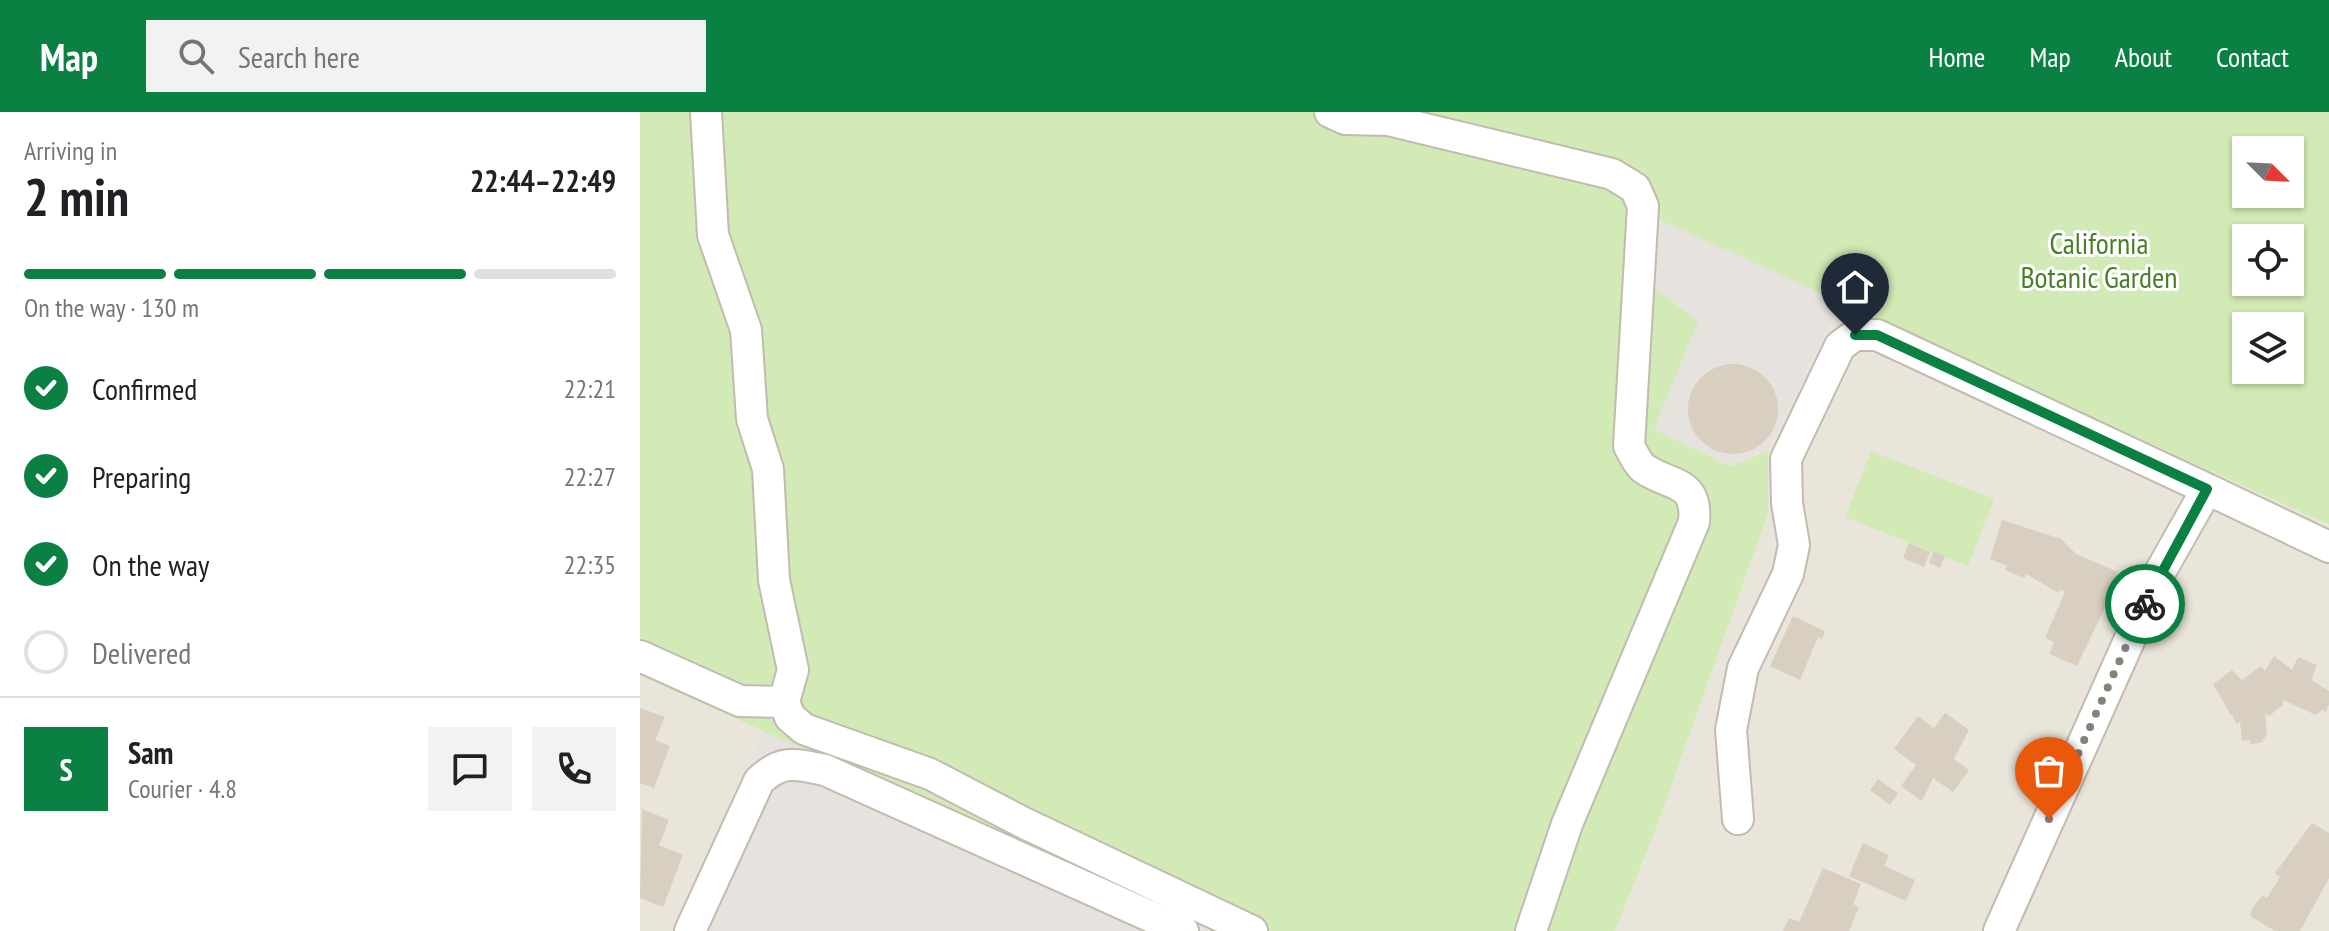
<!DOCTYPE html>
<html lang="en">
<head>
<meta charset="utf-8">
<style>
	body { margin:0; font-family:"PT Sans Narrow",sans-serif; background:#f2f2f2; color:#202124; height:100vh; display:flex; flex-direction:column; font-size:30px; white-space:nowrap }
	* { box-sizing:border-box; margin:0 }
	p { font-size:26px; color:#757577 }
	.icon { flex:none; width:44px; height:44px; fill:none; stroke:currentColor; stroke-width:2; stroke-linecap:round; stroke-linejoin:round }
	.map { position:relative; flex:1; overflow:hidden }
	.side { display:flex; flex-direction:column; background:#fff; width:640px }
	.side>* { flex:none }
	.needle { width:52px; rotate:114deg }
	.tools { position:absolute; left:1592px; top:24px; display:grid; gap:16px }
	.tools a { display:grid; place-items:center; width:72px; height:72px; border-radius:0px; background:#fff; box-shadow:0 2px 6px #0004; font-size:40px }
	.pin { position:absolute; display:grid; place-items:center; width:68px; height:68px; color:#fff; margin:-82px -34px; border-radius:50% 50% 50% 0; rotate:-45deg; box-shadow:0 0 8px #0007 }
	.pin .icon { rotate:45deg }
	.courier { position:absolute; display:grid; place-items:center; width:80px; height:80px; margin:-40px; border:6px solid #0b8043; border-radius:50%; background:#fff; color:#222; box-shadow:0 2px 10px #0007 }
	.summary em { font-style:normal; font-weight:700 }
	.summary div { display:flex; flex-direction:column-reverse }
	.summary { display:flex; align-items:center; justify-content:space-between; height:136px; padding:0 24px }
	h1 { font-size:52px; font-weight:700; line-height:60px }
	.bar { display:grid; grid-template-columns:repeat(4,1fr); gap:12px 8px; align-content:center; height:96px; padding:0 24px }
	.bar i { height:10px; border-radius:6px; background:#e0e0e0 }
	.bar .current { background:#0b8043 }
	.bar p { grid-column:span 4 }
	.line { display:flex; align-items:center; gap:20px; padding:0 24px; border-top:2px solid #e0e0e0 }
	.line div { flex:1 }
	.round { display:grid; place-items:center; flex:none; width:84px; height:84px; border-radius:0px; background:#f2f2f2 }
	ol { padding:0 24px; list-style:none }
	li { display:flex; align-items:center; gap:24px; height:88px }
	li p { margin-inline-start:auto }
	li .icon { padding:8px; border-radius:50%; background:#0b8043; color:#fff; stroke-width:4 }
	li:last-child { color:#757577 }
	li i { width:44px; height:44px; border:4px solid #e0e0e0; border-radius:50% }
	header { display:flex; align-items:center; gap:48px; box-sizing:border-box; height:112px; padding:0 40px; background:#0b8043; color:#fff }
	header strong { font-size:38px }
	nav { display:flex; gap:44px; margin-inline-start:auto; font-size:28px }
	.search { width:560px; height:72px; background:#f2f2f2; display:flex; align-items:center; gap:20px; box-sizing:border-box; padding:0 28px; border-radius:0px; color:#757577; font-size:30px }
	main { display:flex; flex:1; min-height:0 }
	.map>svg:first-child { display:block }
	.residential { fill:#eae5da }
	.industrial { fill:#e6e2dd }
	.green { fill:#d2eab5; fill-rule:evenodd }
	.building { fill:#d8cfc1 }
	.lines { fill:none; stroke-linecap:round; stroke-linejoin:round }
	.minor-casing { stroke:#c2bbae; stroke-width:34 }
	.minor { stroke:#fff; stroke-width:30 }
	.done { stroke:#878178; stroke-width:8; stroke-dasharray:0 14.4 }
	.route { stroke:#0b8043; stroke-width:10 }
	.labels { text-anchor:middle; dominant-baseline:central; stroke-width:6; stroke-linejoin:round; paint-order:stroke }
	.park-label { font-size:30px; fill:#4a7f2a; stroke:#fff }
</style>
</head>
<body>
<header>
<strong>Map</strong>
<div class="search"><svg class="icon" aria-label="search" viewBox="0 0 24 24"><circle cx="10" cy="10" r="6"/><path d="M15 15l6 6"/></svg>Search here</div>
<nav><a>Home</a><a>Map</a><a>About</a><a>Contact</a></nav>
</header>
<main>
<section class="side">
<div class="summary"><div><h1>2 min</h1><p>Arriving in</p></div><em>22:44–22:49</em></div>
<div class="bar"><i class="current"></i><i class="current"></i><i class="current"></i><i></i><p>On the way · 130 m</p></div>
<ol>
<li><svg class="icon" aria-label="check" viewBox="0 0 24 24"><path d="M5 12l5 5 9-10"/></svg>Confirmed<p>22:21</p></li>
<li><svg class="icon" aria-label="check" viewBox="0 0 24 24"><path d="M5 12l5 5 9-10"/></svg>Preparing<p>22:27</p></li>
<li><svg class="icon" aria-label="check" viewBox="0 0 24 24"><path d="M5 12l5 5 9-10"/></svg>On the way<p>22:35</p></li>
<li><i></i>Delivered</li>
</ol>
<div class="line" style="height:144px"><b class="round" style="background:#0b8043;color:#fff">S</b><div><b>Sam</b><p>Courier · 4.8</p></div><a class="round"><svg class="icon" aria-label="chat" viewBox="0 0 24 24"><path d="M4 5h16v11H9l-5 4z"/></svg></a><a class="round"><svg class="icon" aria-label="phone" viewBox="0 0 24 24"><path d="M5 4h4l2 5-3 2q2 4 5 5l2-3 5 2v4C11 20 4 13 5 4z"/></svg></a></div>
</section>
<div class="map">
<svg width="1689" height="819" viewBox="0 0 1689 819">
	<rect width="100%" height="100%" fill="#f6f3ec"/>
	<path class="residential" d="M1201,190L1689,413V819H975L1016,717L1128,402V339Z
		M0,564L124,619L35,819H0Z"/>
	<path class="industrial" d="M1014,104L1201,190L1128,339L1090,354L1013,318L1057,209L1013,176Z
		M124,619L572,819H35Z"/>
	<path class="green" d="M0,0H1689V413L1014,105V176L1058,209L1014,317L1090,354L1128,339V402L1016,717L975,819H572L0,564ZM1606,38H1650V82H1606ZM1606,126H1650V170H1606ZM1606,214H1650V258H1606Z
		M1231,339L1354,387L1328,454L1205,405Z"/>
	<path class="building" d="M1048 297a45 45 0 1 1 90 0a45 45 0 1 1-90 0Z
		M1362,408L1421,427L1436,442L1478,460L1470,477L1473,479L1437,554L1409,542L1414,530L1405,526L1425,480L1420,478L1419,481L1386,462L1384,466L1365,458L1367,454L1350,447Z
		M1269,431L1290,440L1284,455L1263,446Z
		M1294,439L1305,444L1300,456L1289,451Z
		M1153,504L1185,519L1182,527L1178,525L1160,568L1130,554Z
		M1634,544L1652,558L1658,545L1677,553L1671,568L1689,579V592L1686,600L1682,598L1676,603L1643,588V593L1629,604L1625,601L1627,622L1621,631L1610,632V628L1602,629L1600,609L1597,612L1592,605L1595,603H1591L1573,572L1592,558L1602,568L1621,554L1625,559Z
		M0,596L25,605L15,628L30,634L14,676L0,671Z
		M1305,601L1329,618L1314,647L1329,658L1313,680L1293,666L1282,689L1261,674L1276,653L1254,637L1278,604L1294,616Z
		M1238,667L1258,681L1250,693L1230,678Z
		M2,697L29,708L19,733L43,743L23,795L0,786Z
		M1672,711L1689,721V766L1660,819H1635L1610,804L1612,796L1623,783L1627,786L1640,765L1635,761Z
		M1223,731L1249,743L1244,754L1275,768L1266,789L1209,764Z
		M1183,756L1221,772L1213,792L1219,795L1209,819H1143L1149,806L1159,810Z"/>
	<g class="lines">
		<defs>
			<path id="minor" d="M66,0L73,123L106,218L112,307L128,357L134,468L153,558L144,590L150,605L164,617L290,662L382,710L612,819
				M690,0L705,7L748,8L972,62L995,76L1003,94L989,334C993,341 997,351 1003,356C1030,375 1058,367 1054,410L927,712L891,819
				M0,544L100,589L144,590
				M1098,707L1091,618L1103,556L1148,462L1154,433L1147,391L1146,347L1200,234L1215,223H1237L1567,377
				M50,819L119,669C142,647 156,652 185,658L543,819
				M1359,819L1519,462L1567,377L1689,435"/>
		</defs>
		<use href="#minor" class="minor-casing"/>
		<use href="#minor" class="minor"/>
	</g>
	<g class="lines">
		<path class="done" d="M1409,707L1505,492"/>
		<path class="route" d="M1215,223H1237L1567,377L1505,492"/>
	</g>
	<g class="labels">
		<g class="park-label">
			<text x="1459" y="130">California<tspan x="1459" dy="34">Botanic Garden</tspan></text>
		</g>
	</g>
</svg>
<div class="tools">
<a><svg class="needle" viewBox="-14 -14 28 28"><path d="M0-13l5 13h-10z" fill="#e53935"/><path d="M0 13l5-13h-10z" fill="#757577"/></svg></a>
<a><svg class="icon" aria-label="locate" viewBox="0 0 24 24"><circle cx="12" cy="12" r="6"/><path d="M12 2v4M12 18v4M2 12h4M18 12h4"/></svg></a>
<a><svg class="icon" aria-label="layers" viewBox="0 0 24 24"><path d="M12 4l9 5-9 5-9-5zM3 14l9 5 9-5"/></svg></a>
</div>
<div class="pin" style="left:1409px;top:707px;background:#ea580c"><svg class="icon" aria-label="bag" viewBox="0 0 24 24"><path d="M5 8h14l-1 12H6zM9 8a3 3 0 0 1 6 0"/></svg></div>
<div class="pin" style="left:1215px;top:223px;background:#1f2937"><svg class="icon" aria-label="home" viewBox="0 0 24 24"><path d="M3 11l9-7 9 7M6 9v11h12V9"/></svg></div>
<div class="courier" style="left:1505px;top:492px"><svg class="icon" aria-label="bike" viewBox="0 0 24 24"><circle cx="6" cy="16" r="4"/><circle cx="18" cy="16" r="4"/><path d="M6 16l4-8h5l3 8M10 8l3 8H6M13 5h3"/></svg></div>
</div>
</main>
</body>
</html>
